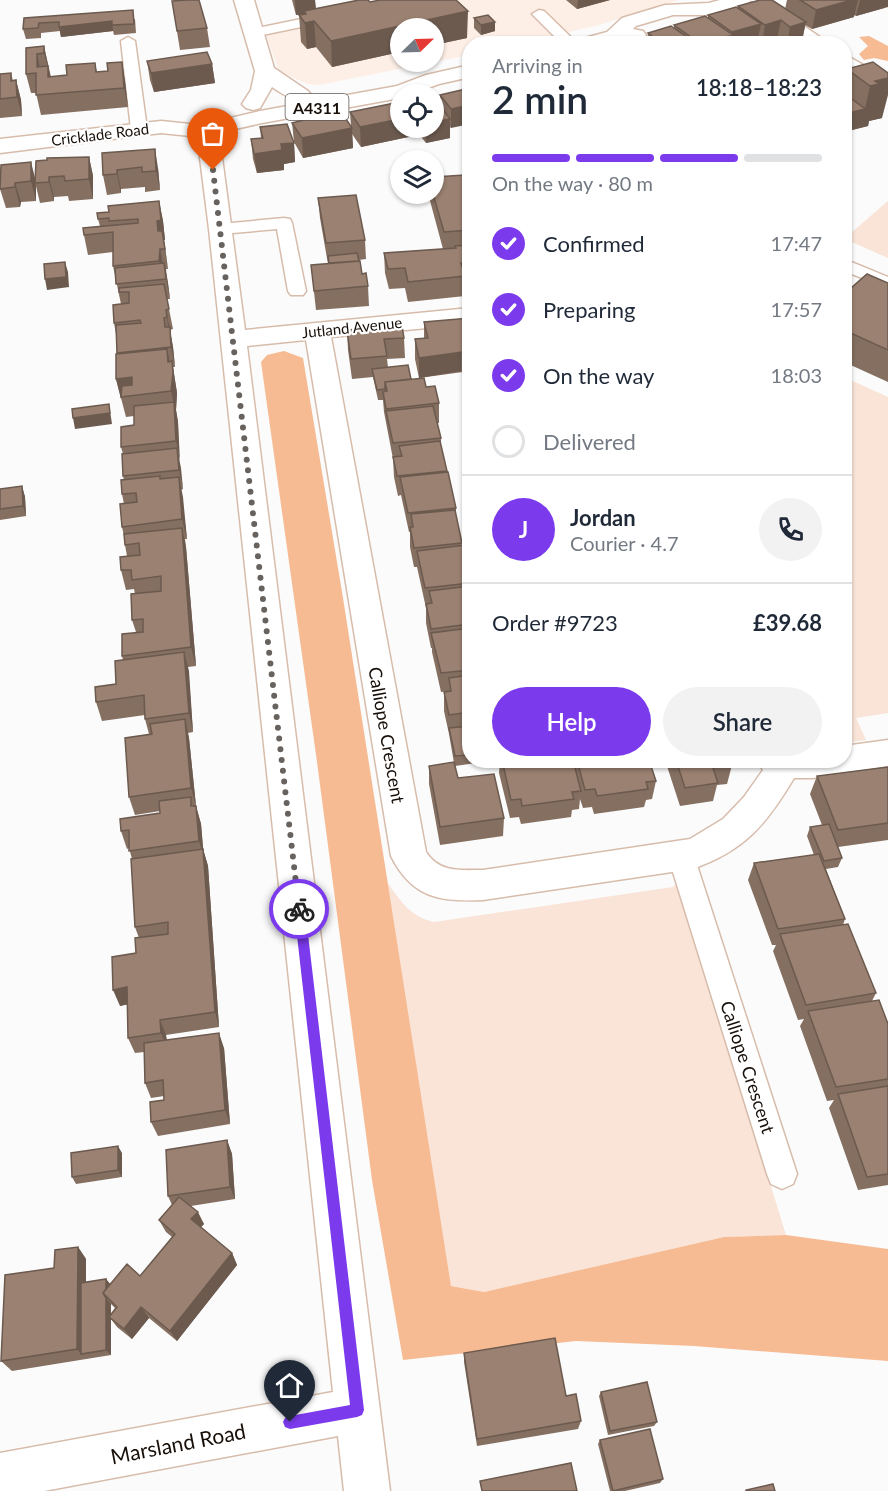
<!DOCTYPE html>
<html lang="en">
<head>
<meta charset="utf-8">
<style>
	body { margin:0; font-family:Lato,sans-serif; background:#f2f2f3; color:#1f2937; height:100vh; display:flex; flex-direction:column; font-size:22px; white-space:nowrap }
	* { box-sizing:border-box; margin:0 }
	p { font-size:20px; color:#747a83 }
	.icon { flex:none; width:33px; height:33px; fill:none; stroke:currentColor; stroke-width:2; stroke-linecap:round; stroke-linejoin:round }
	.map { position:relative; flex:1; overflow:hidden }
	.sheet { position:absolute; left:462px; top:36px; width:390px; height:732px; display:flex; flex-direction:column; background:#fff; border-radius:24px; box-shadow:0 2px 4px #0004 }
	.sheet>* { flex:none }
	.needle { width:39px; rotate:67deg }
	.buttons { position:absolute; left:390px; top:18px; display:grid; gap:12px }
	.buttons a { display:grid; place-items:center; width:54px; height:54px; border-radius:50%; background:#fff; box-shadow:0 2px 4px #0004; font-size:30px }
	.pin { position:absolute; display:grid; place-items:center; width:51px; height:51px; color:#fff; margin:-62px -26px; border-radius:50% 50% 50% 0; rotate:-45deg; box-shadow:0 0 6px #0007 }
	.pin .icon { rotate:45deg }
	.courier { position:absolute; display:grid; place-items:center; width:60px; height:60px; margin:-30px; border:4px solid #7c3aed; border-radius:50%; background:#fff; color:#222; box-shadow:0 2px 8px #0007 }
	.summary em { font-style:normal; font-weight:600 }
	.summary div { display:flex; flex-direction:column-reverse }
	.summary { display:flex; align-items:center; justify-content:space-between; height:102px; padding:0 30px }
	h1 { font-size:39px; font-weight:600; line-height:45px }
	.bar { display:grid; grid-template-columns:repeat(4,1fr); gap:9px 6px; align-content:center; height:72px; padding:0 30px }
	.bar i { height:8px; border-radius:4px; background:#e0e1e3 }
	.bar .current { background:#7c3aed }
	.bar p { grid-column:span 4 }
	.line { display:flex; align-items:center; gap:15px; padding:0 30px; border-top:2px solid #e0e1e3 }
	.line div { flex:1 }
	.round { display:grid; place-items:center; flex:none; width:63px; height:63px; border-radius:32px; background:#f2f2f3 }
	ol { padding:0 30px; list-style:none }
	li { display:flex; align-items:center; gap:18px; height:66px }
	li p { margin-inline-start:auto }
	li .icon { padding:6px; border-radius:50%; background:#7c3aed; color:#fff; stroke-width:4 }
	li:last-child { color:#747a83 }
	li i { width:33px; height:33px; border:3px solid #e0e1e3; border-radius:50% }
	.button { display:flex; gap:12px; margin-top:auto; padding:12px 30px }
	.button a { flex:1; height:69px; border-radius:36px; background:#7c3aed; color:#fff; font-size:24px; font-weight:600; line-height:69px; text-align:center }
	.button a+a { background:#f2f2f3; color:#1f2937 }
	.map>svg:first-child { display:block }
	.built { fill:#fdefe6; fill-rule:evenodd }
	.green { fill:#f9e4d7 }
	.forest { fill:#f6bb93 }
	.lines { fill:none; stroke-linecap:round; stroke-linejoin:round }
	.service-casing { stroke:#d7bcab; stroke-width:3 }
	.minor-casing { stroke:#d7bcab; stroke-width:3 }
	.primary-casing { stroke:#d7bcab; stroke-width:3 }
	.service { fill:#fff; fill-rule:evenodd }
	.minor { fill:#fff; fill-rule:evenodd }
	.primary { fill:#fff; fill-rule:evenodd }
	.wall { fill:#846f61; fill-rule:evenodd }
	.shaded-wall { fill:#6c5a4f }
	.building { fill:#9a8171; stroke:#6c5a4f; stroke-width:1.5 }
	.route { fill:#7c3aed }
	.done { stroke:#67625e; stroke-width:6; stroke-dasharray:0 10.8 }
	.labels { text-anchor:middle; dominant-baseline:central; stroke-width:4.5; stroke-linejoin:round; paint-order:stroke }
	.far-street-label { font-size:15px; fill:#180f09; stroke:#fff }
	.shield { fill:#fff; stroke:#5d5753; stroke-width:1.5 }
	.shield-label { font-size:16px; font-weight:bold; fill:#180f09 }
	.street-label { font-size:18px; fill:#180f09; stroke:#fff }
	.near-street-label { font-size:21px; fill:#180f09; stroke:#fff }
</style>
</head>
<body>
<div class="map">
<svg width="888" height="1491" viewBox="0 0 888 1491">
	<rect width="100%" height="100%" fill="#fbfbfb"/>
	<path class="built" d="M394,0H679L599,25L522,43L470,44L469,55L319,85L307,84L279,71L263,27ZM400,28H434V62H400Z"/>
	<path class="green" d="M888,201V258L845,239V238Z
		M844,377L888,397V713L856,718L866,740L845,743Z
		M387,882C402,903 410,916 434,922L673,887L677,882L786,1235L724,1237L484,1292L451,1286Z"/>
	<path class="forest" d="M869,36L888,46V61L874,58L864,60L859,54L868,46L859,37Z
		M284,351L303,358L343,598L451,1286L484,1292L724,1237L786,1235L888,1249V1361L694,1346L576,1341L403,1360L372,1180L317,762L261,362L267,355Z"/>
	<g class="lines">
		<defs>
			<path id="service" d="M750,0H766L830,44H813Z
				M539,10L544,11L578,44H562L532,14Z
				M330,13L337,17L335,20L253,37L246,33L253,29Z
				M128,37L135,41L147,129L139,134L131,129L121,41Z
				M844,54L888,79V91L844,65Z
				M284,218L290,219L292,223L306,291L303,295H291L288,291L277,229L221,234L215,233L212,229L215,225L221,224Z
				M844,259L888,277V288L844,271Z
				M681,845L690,848L694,856L797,1174L793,1184L782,1189L771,1184L767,1174L668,856L672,848Z"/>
			<path id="minor" d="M234,0H254L274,68L308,91L311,95L308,99C295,103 283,94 272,87L260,108L253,110L246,108L242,104L251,90L255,71Z
				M200,125L208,126L221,150L245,330L470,308V324L331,337L426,852C440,873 460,870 483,870L690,839L723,819L744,797L763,770L757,760H844V746L888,740V766L813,778H794C766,825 744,851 692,869L483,900C440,902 412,898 391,856L306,340L247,346L390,1491H344L338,1436L44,1491H0V1453L333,1392L209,229L199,150L189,131L192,126Z"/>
			<path id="primary" d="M720,0H751L748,4L710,15H673L636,26L633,29L643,31L646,35L643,39L636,41L574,44L577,40L607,32L622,18L665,5L709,3Z
				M470,65V77L439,84L412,94H400V98L262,123L200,137L161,133L0,153V139L161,121L200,125L260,111L397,86L426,75Z"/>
		</defs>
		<use href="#service" class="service-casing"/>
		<use href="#minor" class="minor-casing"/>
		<use href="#primary" class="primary-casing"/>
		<use href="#service" class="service"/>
		<use href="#minor" class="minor"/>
		<use href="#primary" class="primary"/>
	</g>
	<path class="wall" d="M175,0H199L207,28L210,47L180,50L172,1H175Z
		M292,0H315L316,9L370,2L467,38L434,45V28H400V52L332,67L316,47L307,49L301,42L299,15L304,14L296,15Z
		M566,0H610L577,9Z
		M787,0H888L884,8L856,16L854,15V17L812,29L805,25L802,41L793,44H783L777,39L763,44L757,41V42L754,44H647L648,33L674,28V25L708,18V15L737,8L738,6L785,9Z
		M24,18L135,19L136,33L114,35L113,31L61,37L60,31L41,33V38L26,39L23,29Z
		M474,18L495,22V31L481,35L474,28Z
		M44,46L51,77L67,75L95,63L97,72L108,71L122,62L125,81L128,107L41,115L36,93H31L26,74V48Z
		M147,61L212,64L215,83L154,92L150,80Z
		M873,62L882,118L869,121L868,126L844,132V73L846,74L847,69Z
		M11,73L13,81L16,80L21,100L22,116L0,118V74Z
		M470,88L451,128L450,127V138L426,143L414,128H434L440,105V95Z
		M350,112L400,128H413V136L361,147L352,134L353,148L303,158L294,142L292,123L351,126Z
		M260,127L294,143L295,162L284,164V170L257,173L253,159L251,139L261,138Z
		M102,153L158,168L160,190L145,192V187L121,189V193L107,195L103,175Z
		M89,157L93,176V199L69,201L68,196L54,197V201L40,203L36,186V201L21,202L20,207L6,208L0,189L1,165L36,179Z
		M470,187V282H465V296L408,302L405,288L389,289L385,273L384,253L443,249L429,197V194H434Z
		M318,198L365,240L366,259L359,260L362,274L368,286L369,306L316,310L311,265L328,264L320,218Z
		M159,201L163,221L165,240H164L168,269H166L170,299H167L173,329L170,330L173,347L175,367H173L177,393L176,410L178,422L179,461L183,489L181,490L187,539H185L186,547L196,666L188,667L193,732L188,733L189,738L196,806L201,824L203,849L208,866L219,1027L166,1035L167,1040L224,1048L230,1124L158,1136L151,1122L164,1100V1096L151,1098L145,1083L144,1052L135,1053L128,1038V1004L120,1006L136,953L139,938L135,927L132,859L129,848L127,849L121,831L160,813V811L135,815L129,797L149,734L145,719V715L102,721L96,702L116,684L123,660L122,656L136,632L132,620L135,594L134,589L126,590L121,570L127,556L125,545L124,536L122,527L124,504L122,494L124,480L123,476V454L121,447L134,425V416L126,417L116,379L117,354L116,334L114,323L121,304L113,266V252L88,255L84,235L100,226L98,219L109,212Z
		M888,283V382L844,362V285L851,288Z
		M470,318V371L419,378L415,359V339L424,338V322Z
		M347,330L404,338L405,358L387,359L388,367L426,387L439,403V423H437L441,438V445L456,508V515L462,546L470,562V760H497L455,766L458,778L504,818L503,836L440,845L429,784V766L454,763L449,734L444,711V692L449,691L441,692L432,652V648H431L426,623V608L417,567H414L410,547V532H409L401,495L398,496L394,477L393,459L384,412L383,400H378L373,377L352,379L348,350Z
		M22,486L25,497L26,516L0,520V489Z
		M500,760H649L656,781L652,799L646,800L644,807L594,814L592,807L583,808L580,799L579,809L572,810L571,817L521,824L519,817L510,818L499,773Z
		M665,760H730L732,765L727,784L717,785L713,801L680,806Z
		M888,767V840L838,847L842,858L838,867L826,869L845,919L843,925L876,993L872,1001L888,1024V1185L858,1190L829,1108L834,1100L827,1101L800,1026L804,1019L798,1020L773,951L776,945H772L748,880L754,863L814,855L807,836L810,827L822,825L810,794L817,776Z
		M227,1140L232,1154L235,1199L191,1206L204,1224L201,1227L232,1253L237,1265L177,1341L149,1318L132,1339L117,1327L111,1319V1355L12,1371L1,1361L54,1268L78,1247L86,1259V1282L106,1279L110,1284L140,1276L172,1237L166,1232L159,1220L172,1205L168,1196ZM111,1304L115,1308L111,1314Z
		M122,1153V1177L76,1184L72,1177Z
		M464,1353L566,1396L581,1421L578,1429L477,1446L464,1362Z
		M601,1392L657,1422L654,1426L608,1435L599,1396Z
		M600,1440L663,1479L660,1483L625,1491H610L598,1444Z"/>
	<path class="shaded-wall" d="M295,0H315L316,13L304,11V14L296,15Z
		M578,0H610L577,9Z
		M852,0H858L854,17L812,29L816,10Z
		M860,0H888V7L856,16Z
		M468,11L467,38L434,45V28H400V52L332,67L331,41Z
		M781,20L777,39L762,44L765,25Z
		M112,21L113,31L61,37L59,27Z
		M314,21L316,47L307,49L305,23Z
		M495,22V31L481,35V25Z
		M806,22L802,41L793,44H787L790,27Z
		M761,24L757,42L754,44H717V39L732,35V32Z
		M44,46L52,85L53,96L48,77V69L44,53Z
		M37,54L41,73L37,67Z
		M122,62L125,81L128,107L124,88Z
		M212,64L215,83L154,92L151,73Z
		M888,78V95L882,118L869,121L868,126L844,132V114L865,109L870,86L875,81Z
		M16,80L21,100L22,116L17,97Z
		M470,105V124L451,128V109Z
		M400,119V128H413V136L361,147L360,127Z
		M450,119V138L426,143V128H434V122Z
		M352,128L353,148L303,158L302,138Z
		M294,143L295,162L284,164V170L257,173L254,154L281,144Z
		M155,149L158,168L160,190L156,171Z
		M89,157L93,176V199L89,179Z
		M31,162L36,182L35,183L36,186V201L31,181Z
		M117,170L121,189V193L117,174Z
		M49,177L54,197V201L49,182Z
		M15,183L21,202L20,207L15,187Z
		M159,201L163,221L165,240H164L168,269L163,240H161L162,251L158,231L157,221Z
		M160,249L164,269L162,281L159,261Z
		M65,262L68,272L69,287L47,290L45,279Z
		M164,263L168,283L170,299L166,279Z
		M166,310L173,347L175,367L171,347Z
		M167,349L171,369L172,361L177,393L176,410L178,422L180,461L176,441L174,404L171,391Z
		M461,351V371L419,378V358Z
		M132,377L136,395L121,397V399L116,379Z
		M109,404L112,424L75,429L73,418Z
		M177,448L181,468L183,489L179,470Z
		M179,477L183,497L187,539L182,519Z
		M22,486L25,497L26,516L23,506Z
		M182,528L186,547L196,666L191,647Z
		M184,652L189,671L193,732L189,713Z
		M185,719L189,738L196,806L191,788Z
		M196,806L201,824L204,858L199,841Z
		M203,849L208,866L219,1027L215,1012Z
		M127,987L134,1003L120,1006L113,990Z
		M160,1020L166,1035L167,1048L161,1033Z
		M219,1033L224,1048L230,1124L225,1110Z
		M227,1140L232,1154L235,1199L230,1187Z
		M118,1146L122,1153V1177L118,1170Z
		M198,1212L204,1224L197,1231L191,1219Z
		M78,1247L86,1259V1353L81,1354L77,1349Z
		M232,1253L237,1265L177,1341L170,1331Z
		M106,1279L111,1285L106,1297Z
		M106,1298L111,1304V1318L109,1317L111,1319V1355L106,1350Z
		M141,1307L149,1318L132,1339L124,1329Z"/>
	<path class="building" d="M187,0H199L207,28L177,31L172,1Z
		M359,0H368L370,2L380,0H456L468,11L331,41L314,21L305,23L299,15L306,14L304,11Z
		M760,0H772L806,22L790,27L781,20L765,25L738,6Z
		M800,0H852L816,10Z
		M736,7L761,24L732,32L708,15Z
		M133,10L134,24L112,25V21L59,27V22L39,23L38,28L23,29L24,18Z
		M488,15L495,22L481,25L474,18Z
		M705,16L733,35L717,39L723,44H701L674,25Z
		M671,26L694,42L690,44H663L648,33Z
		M44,46V53L37,54V67L48,66V77L67,75L66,65L95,63L96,72L108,71L107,63L122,62L124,88L36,95V73L26,74V48Z
		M207,52L212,64L151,73L147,61Z
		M873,62L888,73V78L875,81L879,84L870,86L847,69Z
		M11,73V81L16,80L17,97L0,99V74Z
		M470,88V105L451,109L440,95Z
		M844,93L865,109L844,114Z
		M434,97L450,119L434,122Z
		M400,102V119L360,127L350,112Z
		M342,113L352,128L302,138L292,123L315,117Z
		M287,124L294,143L281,144L282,150L254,154L251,139L263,138L260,127Z
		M155,149L156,171L142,172V167L117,170V174L103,175L102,153Z
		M89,157V179L65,181L64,176L49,177V182L35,183L36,161L47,160V158Z
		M31,162V181L15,183V187L0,189L1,165Z
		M465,175L470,187V230L444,232L433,194L434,177Z
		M356,195L365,240L326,243L318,198Z
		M159,201L161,220L157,221L158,231H162L165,249H160L159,261L113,266V232L84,235L83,228L138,223V219L109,221V218L98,219L97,213L109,212L108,206Z
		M470,245V262L461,263L465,276L408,282L405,268L388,269L384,253L456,248L455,246Z
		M357,253L359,261L329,263L328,256Z
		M360,261L362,274L366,273L368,286L314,291L311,265Z
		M65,262L66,277L45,279L44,264Z
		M164,263L166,279L116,284L115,268Z
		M867,274L888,283V350L844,330V285L851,288Z
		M164,284L169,309L166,310L167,317L164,318L165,327H170L171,347L117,353L116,325L141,323L140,320L114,323L113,305L129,303V292H119V288Z
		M470,318V351L419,358L415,339L428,338L424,322Z
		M402,326L404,338L384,339L387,356L351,359L347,330Z
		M167,349L168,362L172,361L173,373L171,391L121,397L122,386L132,385V377L116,379V354Z
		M408,365L411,379L385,382V389L377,390L372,369Z
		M424,378L426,387L435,386L439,403L386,409L383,392L387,391L385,382Z
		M174,402L176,441L121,447V427L134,425V406Z
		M109,404L110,413L73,418L72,409Z
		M433,406L441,438L393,443L386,411Z
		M440,441L447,471L397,476L393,457L402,456L399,446Z
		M177,448L179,470L123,476L122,454Z
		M448,472L456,508L408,513L400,477Z
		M160,476V479L179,477L182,519L122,527L120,504L137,502L136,493L122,494L121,480Z
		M22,486L23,506L0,509V489Z
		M455,510L462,543L414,548L410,527H413L411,514Z
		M182,528L191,647L122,656V634L143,632V619L132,620L131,594L161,591V576L132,580L131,570H121L120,557L140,555L139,543L125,545L124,534Z
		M466,545L470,562V583L425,588L417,551Z
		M470,586V624L431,629L426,604L432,603L429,591Z
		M470,628V670L441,673L431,633Z
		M184,652L189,713L145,719L144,695L96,702L95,687L116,684L115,661Z
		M470,675V712L449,715L444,692L451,691L449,678Z
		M185,719L191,788L129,797L125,738L152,734L150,724Z
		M470,726V755L455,756L449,728Z
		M502,760H573L581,791L572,792L574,799L522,806L521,799L511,800Z
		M577,760H649L656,781L646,782L648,789L597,796L595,789L585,790Z
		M676,760H730L732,765L713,768L718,783L685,788Z
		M454,762L458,778L494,774L504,818L440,827L429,766Z
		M888,767V823L838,830L817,776Z
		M191,797V806H196L199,841L129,851V830L121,831L120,819L160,813L159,801Z
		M829,824L842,858L824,861L810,827Z
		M203,849L215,1012L160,1020L161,1033L128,1038L127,987L113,990L112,957L136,953L135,938L168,934V922L135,927L131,859Z
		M819,854L845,919L778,929L754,863Z
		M848,924L876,993L806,1005L780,934Z
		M879,1000L888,1024V1079L836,1087L808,1011Z
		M219,1033L225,1110L151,1122L150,1102L164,1100L163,1080L145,1083L144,1043Z
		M888,1086V1174L867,1177L838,1094Z
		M227,1140L230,1187L168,1196L166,1150Z
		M118,1146V1170L72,1177L71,1153Z
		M179,1197L198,1212L191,1219L232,1253L170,1331L141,1307L124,1329L109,1317L117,1307L103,1293L127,1264L140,1276L175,1234L159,1220Z
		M78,1247L77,1349L1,1361L5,1275L54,1268L55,1250Z
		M106,1279V1289L103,1293L106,1298V1350L81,1354V1283Z
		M555,1338L566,1396L576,1394L581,1421L477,1439L464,1353Z
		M647,1382L657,1422L610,1431L601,1392Z
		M650,1429L663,1479L613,1491L600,1440Z
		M571,1463L577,1491H482L480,1481Z
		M773,1484L775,1491H746V1490Z"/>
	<path class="route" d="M299,904L305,909L364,1410L362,1415L357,1417L290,1429L285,1427L283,1422L285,1418L290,1416L350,1405L294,909Z"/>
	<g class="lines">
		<path class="done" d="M213,170L299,909"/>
	</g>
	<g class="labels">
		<g class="far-street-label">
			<text transform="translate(100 134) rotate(-7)">Cricklade Road</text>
			<text transform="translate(352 327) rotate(-6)">Jutland Avenue</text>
		</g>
		<rect class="shield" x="285.5" y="94" width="63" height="26" rx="4.5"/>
		<g class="shield-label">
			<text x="317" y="107">A4311</text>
		</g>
		<g class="street-label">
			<text transform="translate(387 735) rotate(80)">Calliope Crescent</text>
			<text transform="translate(748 1067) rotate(72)">Calliope Crescent</text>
		</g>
		<g class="near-street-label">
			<text transform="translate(178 1443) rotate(-11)">Marsland Road</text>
		</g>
	</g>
</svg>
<div class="buttons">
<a><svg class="needle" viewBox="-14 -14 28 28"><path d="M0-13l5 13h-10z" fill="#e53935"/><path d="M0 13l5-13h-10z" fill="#747a83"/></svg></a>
<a><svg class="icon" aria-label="locate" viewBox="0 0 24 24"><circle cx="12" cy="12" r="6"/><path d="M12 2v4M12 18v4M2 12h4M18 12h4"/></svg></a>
<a><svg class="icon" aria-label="layers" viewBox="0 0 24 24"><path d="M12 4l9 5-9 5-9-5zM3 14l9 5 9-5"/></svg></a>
</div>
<div class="pin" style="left:213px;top:170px;background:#ea580c"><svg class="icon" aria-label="bag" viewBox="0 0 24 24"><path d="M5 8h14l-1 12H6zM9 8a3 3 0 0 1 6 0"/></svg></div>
<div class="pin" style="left:290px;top:1422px;background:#1f2937"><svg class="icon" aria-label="home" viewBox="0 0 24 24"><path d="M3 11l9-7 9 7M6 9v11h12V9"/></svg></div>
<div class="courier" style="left:299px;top:909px"><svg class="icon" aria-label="bike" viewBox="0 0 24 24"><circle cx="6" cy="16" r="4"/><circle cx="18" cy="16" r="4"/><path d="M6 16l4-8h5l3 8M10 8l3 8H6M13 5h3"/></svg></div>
<section class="sheet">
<div class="summary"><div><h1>2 min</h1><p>Arriving in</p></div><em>18:18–18:23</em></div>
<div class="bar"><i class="current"></i><i class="current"></i><i class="current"></i><i></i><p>On the way · 80 m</p></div>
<ol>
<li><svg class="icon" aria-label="check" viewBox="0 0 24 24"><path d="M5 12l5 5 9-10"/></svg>Confirmed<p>17:47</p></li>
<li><svg class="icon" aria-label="check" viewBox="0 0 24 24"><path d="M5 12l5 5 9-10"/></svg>Preparing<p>17:57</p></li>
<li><svg class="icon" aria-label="check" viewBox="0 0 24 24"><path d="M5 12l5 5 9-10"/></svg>On the way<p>18:03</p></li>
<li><i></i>Delivered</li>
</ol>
<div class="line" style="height:108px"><b class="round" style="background:#7c3aed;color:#fff">J</b><div><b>Jordan</b><p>Courier · 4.7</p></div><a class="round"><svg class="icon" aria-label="phone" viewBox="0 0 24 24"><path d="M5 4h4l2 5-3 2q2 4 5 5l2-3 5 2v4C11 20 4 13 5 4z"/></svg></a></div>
<div class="line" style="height:78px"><div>Order #9723</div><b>£39.68</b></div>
<div class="button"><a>Help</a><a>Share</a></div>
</section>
</div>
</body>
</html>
